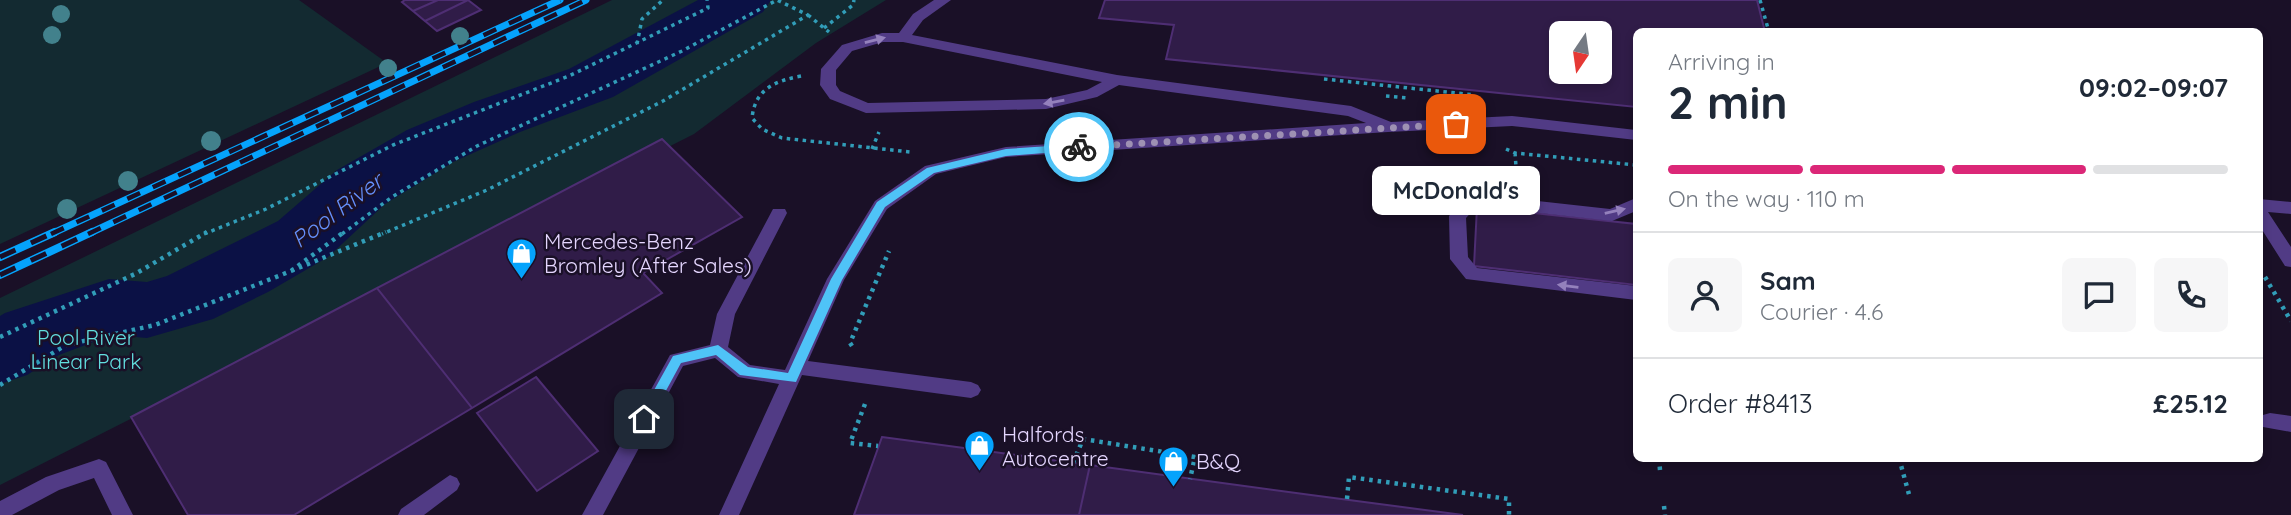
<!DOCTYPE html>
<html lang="en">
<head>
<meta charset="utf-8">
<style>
	body { margin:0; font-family:Quicksand,sans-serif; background:#f6f6f7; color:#1f2937; height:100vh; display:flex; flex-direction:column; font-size:26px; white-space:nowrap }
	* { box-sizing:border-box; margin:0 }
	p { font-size:23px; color:#747a83 }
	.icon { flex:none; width:38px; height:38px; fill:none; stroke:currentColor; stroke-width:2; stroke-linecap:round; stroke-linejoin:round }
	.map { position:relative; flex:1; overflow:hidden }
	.sheet { position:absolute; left:1633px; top:28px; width:630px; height:434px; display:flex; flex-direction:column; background:#fff; border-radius:10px; box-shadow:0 4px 10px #0003 }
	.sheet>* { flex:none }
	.needle { width:46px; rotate:193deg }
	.tools { position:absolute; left:1549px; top:21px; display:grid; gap:14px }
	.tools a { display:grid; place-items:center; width:63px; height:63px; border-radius:10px; background:#fff; box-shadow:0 4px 10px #0003; font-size:35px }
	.pin { position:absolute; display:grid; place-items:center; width:60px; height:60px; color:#fff; margin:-30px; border-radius:14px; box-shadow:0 4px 10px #0006 }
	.courier { position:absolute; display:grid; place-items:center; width:70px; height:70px; margin:-35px; border:5px solid #4fc3f7; border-radius:50%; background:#fff; color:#222; box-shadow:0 2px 9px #0007 }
	.bubble { position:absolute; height:49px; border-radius:10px; background:#fff; box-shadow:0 4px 10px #0003; font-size:23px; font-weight:700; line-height:49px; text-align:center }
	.summary em { font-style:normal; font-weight:700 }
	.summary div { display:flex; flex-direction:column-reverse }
	.summary { display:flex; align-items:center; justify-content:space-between; height:119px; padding:0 35px }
	h1 { font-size:46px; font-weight:700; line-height:52px }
	.bar { display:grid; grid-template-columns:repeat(4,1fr); gap:10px 7px; align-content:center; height:84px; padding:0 35px }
	.bar i { height:9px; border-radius:5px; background:#e0e1e3 }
	.bar .on { background:#db2777 }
	.bar p { grid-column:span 4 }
	.line { display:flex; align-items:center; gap:18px; padding:0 35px; border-top:2px solid #e0e1e3 }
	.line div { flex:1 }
	.round { display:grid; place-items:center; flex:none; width:74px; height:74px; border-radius:10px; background:#f6f6f7 }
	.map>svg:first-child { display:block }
	.green { fill:#132a31 }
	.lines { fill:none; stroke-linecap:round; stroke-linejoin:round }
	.river { fill:#0b1145; fill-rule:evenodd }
	.building { fill:#301c48; stroke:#4e2e73; stroke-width:2; fill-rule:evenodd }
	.path-far1 { stroke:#319db8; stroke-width:3.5; stroke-dasharray:3.5 4.5; stroke-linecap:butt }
	.path { stroke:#319db8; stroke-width:4.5; stroke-dasharray:3.5 5; stroke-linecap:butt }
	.service { fill:#513b85; fill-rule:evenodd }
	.rail-far1-casing { stroke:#05a3fc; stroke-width:7 }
	.rail-casing { stroke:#05a3fc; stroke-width:8 }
	.rail-far1 { stroke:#1a1027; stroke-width:4.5; stroke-dasharray:14; stroke-linecap:butt }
	.rail { stroke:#1a1027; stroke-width:5; stroke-dasharray:17; stroke-linecap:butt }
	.tree { fill:#42818c }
	.oneway { fill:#9481bc }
	.route { fill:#4fc3f7 }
	.done { stroke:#9e91b3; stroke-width:7; stroke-dasharray:0 12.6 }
	.labels { text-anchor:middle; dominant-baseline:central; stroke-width:5; stroke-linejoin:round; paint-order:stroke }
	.poi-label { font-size:21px; fill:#e5d6ff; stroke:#1a1027; text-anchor:start }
	.park-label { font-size:21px; fill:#62dedf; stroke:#1a1027 }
	.water-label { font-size:23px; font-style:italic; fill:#6590fd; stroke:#1a1027 }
</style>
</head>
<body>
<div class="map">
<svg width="2291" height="515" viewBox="0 0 2291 515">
	<rect width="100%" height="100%" fill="#1a1027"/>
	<path class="green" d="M0,0H299L387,63L0,244Z
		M612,0H886L816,43L694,134L0,485V298Z"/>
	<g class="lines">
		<path class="river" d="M698,0H771L763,12L613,97L520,132L453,162L385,204L328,257L268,292L213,319L147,338L112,335L59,355L27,375L0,384V316L5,313L109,279L147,282L167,276L278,221L337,170L407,130L474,102L569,69Z"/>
	</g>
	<path class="building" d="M405,0H438L413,11L402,2Z
		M438,0H468L425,21L413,11Z
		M468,0L481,10L437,31L425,21Z
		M1105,0H1757L1765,32H1636V107L1166,59L1174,25L1099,18ZM1561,33H1600V72H1561Z
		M662,139L742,217L643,273L662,293L472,408L377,288Z
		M1477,207L1636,224V285L1474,266Z
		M377,288L472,408L294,515H188L131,417Z
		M536,377L598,451L537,491L477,413Z
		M882,437L1090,465L1079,515H854Z
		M1090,465L1311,495L1463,515H1079Z"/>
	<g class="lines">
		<path class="path-far1" d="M1760,0L1769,32
			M808,15L829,32
			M824,28L853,5L854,0
			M637,44L642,19L663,0
			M801,76C775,81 755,89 752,118L762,129L782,138L910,152
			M1324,79L1475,95
			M1386,96L1409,98
			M872,149L879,132
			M1506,149L1515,153L1636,165
			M1515,153L1517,180
			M204,234L266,209L393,145L569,76L708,8L707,0
			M342,234L392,197L477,146L682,51L777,0L808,15L663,101L487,190L382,234"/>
		<path class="path" d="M291,271L344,232
			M291,271L386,232
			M2265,277L2291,321
			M0,337L135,274L207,232
			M852,346L850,343L889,251
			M0,385L66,345L155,325L291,271
			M865,404L850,443L878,446
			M1659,458L1660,470
			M1899,458L1910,498
			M1073,463L1083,439L1195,457L1190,479
			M1347,499L1349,477L1509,499V515
			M1664,506L1665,515"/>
		<path class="service" d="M934,0H951L923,20L912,35L1117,75L1351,106L1391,122L1512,116L1636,130V140L1512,126L1388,132L1006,157L936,174L887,209L844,280L808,361L971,382L978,385L981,390L978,395L971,398L802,375L739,515H719L779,384L738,377L715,358L683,366L603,515H582L670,355L710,345L717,314L773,209H785L787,213L735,314L728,347L750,365L785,370L827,279L875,201L925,166L1006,147L1366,123L1348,116L1119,85L1097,97L1046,109L866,113L830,99L820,85L821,69L842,45L882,33H899L913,14ZM883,42H903L1102,82L1087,90L1046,99L868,103L840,91L836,85V70L852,51Z
			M1473,194L1610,209L1636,198V211L1612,221L1477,206L1466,218L1468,257L1477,268L1636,286V300L1466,279L1450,259L1449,216L1467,196Z
			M2259,199L2291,202V214L2268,212L2291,247V267L2285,266L2259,225Z
			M2270,413L2291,416V432L2263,427L2260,421L2263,415Z
			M99,459L106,462L133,515H112L94,478L59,490L12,515H0V501L46,477Z
			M450,475L457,478L460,484L457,490L424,515H398L401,509Z"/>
		<defs>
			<path id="rail-far1" d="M51,234L560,0
				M88,234L586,0"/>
			<path id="rail" d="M0,257L55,232
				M0,275L92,232"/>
		</defs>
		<use href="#rail-far1" class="rail-far1-casing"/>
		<use href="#rail" class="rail-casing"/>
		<use href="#rail-far1" class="rail-far1"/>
		<use href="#rail" class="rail"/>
	</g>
	<g class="tree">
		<circle cx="61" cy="14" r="9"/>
		<circle cx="52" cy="35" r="9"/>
		<circle cx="460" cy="36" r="9"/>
		<circle cx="388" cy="68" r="9"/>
		<circle cx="211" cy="141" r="10"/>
		<circle cx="128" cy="181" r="10"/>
		<circle cx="67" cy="209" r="10"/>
	</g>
	<defs><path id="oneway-solid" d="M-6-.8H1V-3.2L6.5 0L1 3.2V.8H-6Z" transform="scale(1.75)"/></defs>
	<g class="oneway">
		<use href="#oneway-solid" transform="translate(875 40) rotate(-14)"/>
		<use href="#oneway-solid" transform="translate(1054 102) rotate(170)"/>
		<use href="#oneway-solid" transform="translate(1615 211) rotate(-13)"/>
		<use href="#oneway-solid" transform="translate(1568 286) rotate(-173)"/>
	</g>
	<path class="route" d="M1079,144L1084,147L1083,150L1006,156L934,173L885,207L842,280L796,382L740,375L716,355L681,363L649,422H640L638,419L673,356L718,345L748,367L788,373L831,279L877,202L927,168L1006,149Z"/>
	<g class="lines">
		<path class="done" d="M1079,147L1456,124"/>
	</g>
	<defs>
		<symbol id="shop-pin" viewBox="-11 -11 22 30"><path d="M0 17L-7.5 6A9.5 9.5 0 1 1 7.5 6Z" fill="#05a3fc" stroke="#1a1027"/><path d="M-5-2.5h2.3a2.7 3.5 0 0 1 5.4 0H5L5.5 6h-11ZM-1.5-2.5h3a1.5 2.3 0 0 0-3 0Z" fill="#fff"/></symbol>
	</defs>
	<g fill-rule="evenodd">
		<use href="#shop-pin" x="504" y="236" width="35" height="47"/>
		<use href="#shop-pin" x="962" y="428" width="35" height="47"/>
		<use href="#shop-pin" x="1156" y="444" width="35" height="47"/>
	</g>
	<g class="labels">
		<g class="poi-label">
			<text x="544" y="241">Mercedes-Benz<tspan x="544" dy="24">Bromley (After Sales)</tspan></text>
			<text x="1002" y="434">Halfords<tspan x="1002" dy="24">Autocentre</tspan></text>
			<text x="1196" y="461">B&amp;Q</text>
		</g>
		<g class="park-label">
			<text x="86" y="337">Pool River<tspan x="86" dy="24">Linear Park</tspan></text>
		</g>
		<g class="water-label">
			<text transform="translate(337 210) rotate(-37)">Pool River</text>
		</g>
	</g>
</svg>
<div class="tools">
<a><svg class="needle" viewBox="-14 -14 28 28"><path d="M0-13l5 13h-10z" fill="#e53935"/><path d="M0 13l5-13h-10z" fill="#747a83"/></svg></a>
</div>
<div class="pin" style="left:1456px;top:124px;background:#ea580c"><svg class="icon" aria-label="bag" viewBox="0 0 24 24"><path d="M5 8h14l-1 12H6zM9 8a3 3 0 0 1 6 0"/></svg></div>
<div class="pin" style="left:644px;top:419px;background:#1f2937"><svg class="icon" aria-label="home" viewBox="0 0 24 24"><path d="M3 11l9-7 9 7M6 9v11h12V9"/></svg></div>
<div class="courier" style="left:1079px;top:147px"><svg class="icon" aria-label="bike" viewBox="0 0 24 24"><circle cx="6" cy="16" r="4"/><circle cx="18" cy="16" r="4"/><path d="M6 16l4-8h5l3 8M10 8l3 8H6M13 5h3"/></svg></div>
<div class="bubble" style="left:1372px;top:166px;width:168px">McDonald's</div>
<section class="sheet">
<div class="summary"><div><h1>2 min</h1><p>Arriving in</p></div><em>09:02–09:07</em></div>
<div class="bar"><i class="on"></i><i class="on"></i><i class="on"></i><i></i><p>On the way · 110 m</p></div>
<div class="line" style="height:126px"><a class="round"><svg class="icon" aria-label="person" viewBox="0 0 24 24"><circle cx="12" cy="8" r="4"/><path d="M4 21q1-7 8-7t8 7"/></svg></a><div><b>Sam</b><p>Courier · 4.6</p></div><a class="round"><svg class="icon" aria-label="chat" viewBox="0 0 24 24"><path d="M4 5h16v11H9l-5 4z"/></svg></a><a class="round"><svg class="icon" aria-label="phone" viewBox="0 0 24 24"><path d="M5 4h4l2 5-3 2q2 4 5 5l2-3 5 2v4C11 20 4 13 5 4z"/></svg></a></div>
<div class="line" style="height:91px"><div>Order #8413</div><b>£25.12</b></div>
</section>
</div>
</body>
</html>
